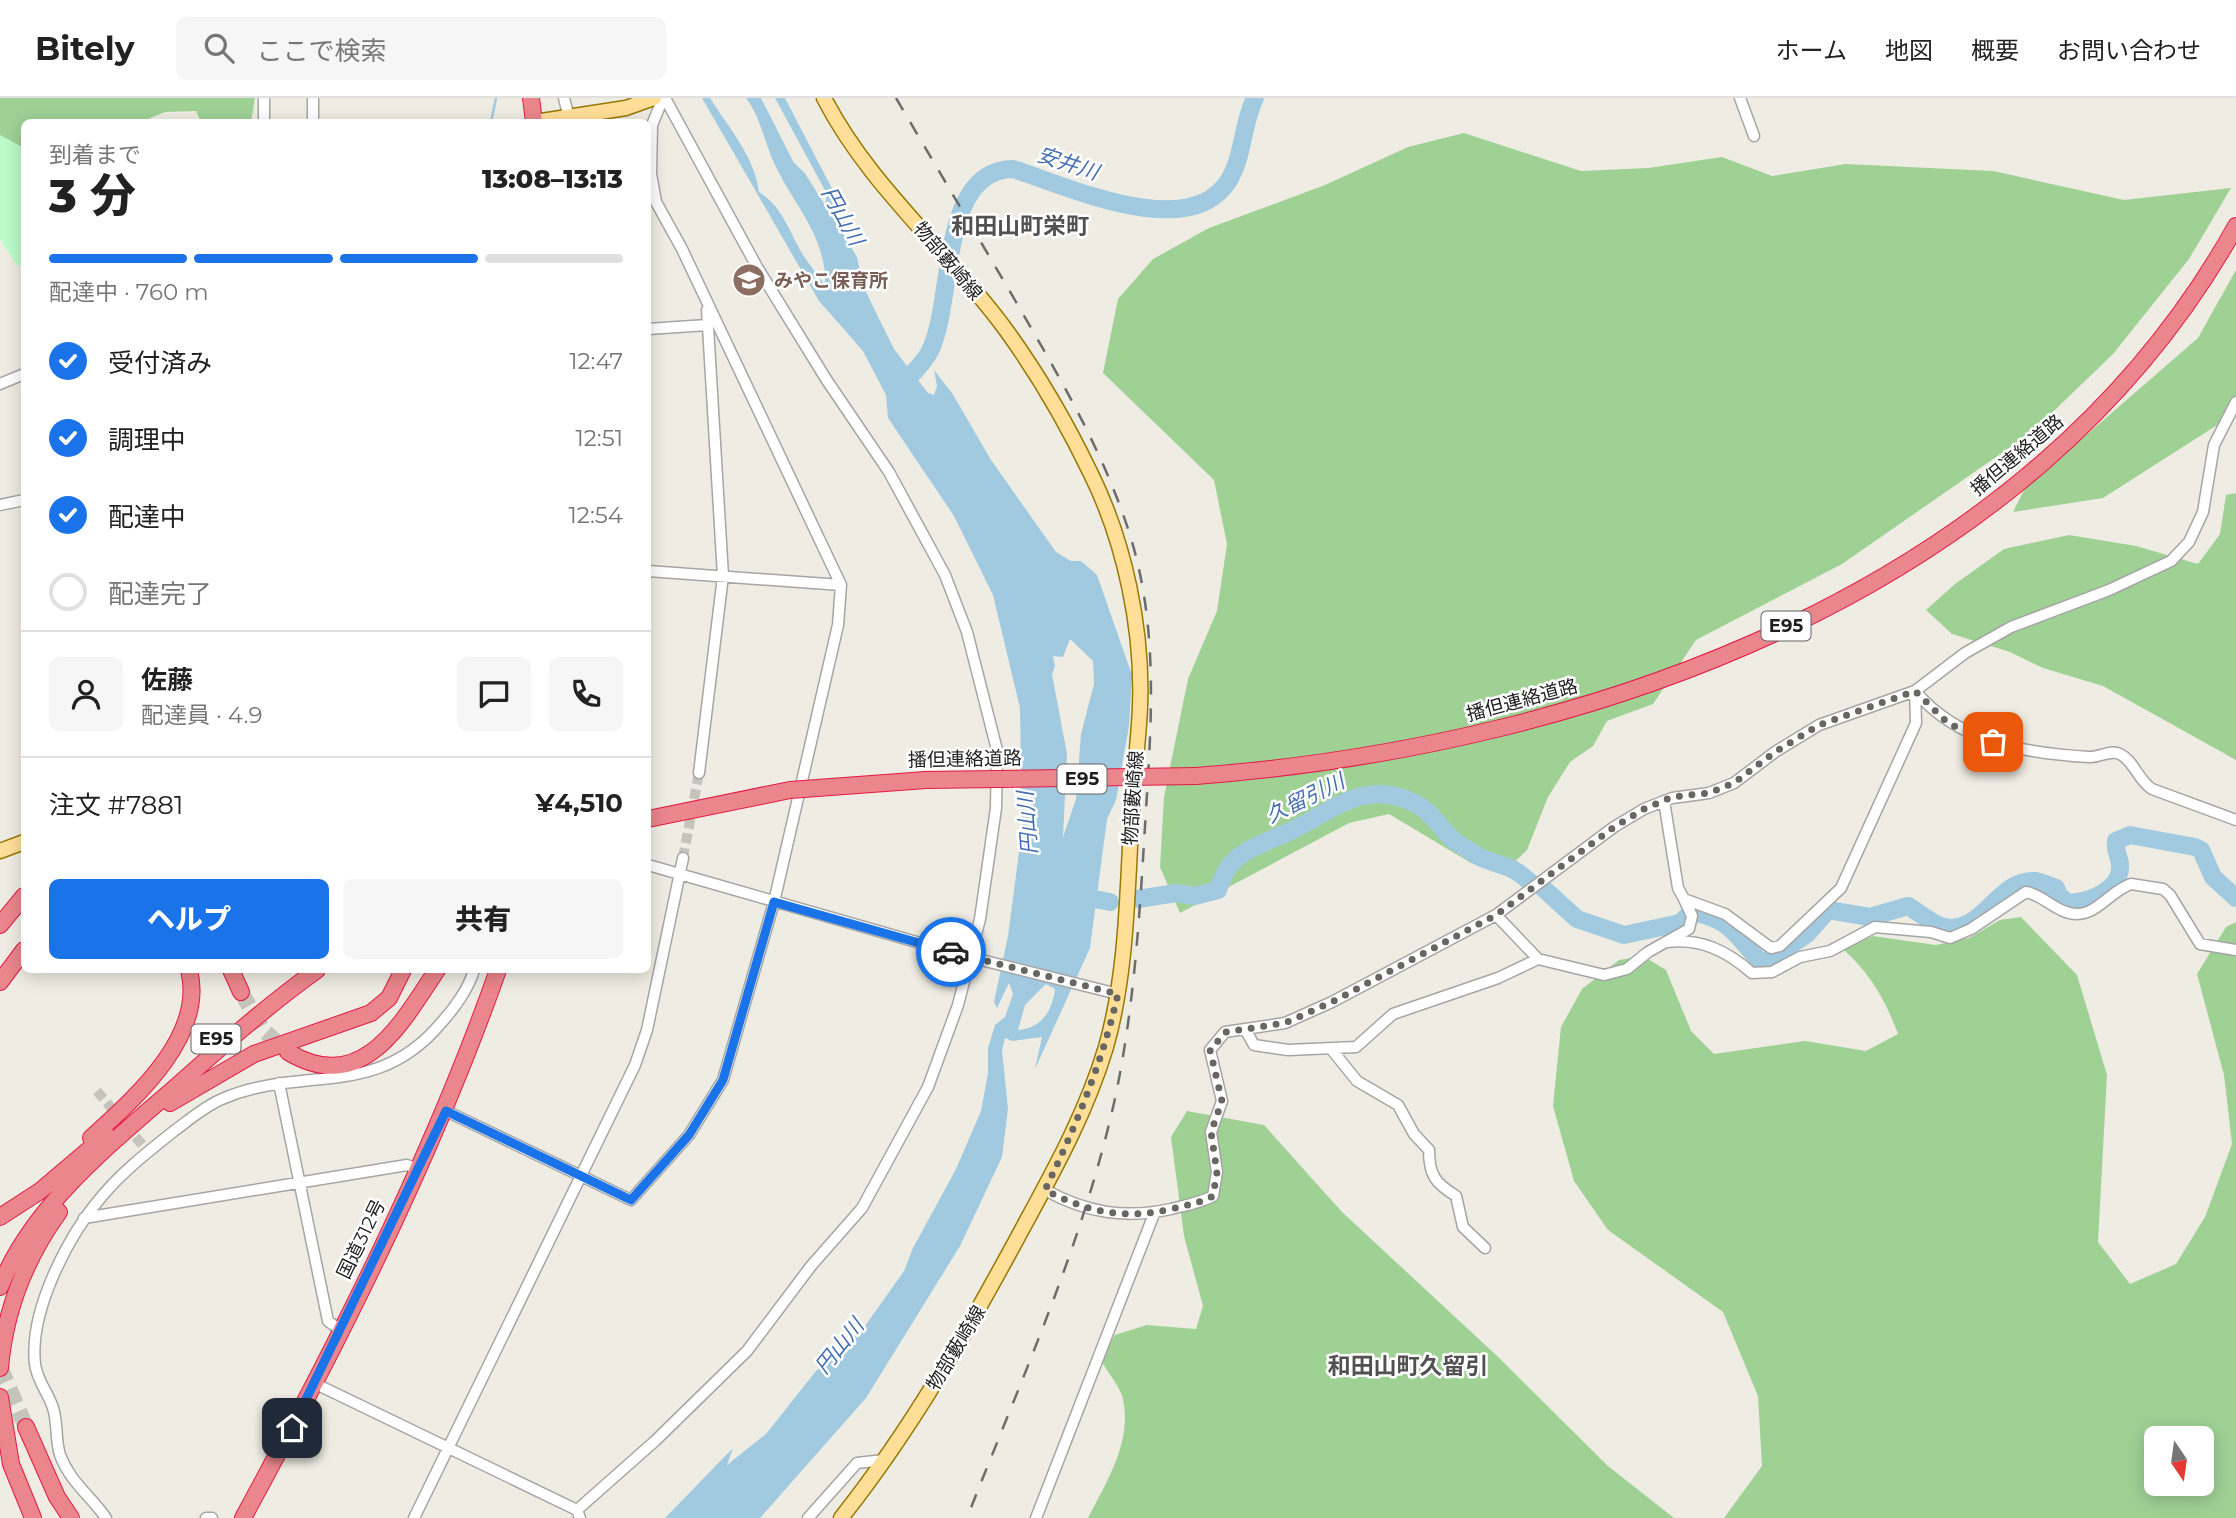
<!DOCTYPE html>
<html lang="ja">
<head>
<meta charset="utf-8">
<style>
	body { margin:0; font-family:Montserrat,"Noto Sans JP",sans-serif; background:#f6f6f6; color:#222; height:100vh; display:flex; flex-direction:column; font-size:26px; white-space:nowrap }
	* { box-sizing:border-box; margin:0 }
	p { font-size:23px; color:#767676 }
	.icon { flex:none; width:38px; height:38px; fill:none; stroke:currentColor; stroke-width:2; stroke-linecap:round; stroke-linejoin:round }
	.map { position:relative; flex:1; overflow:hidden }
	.details { position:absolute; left:21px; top:21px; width:630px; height:854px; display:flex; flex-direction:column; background:#fff; border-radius:10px; box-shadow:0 4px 18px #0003 }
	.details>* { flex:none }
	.needle { width:46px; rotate:167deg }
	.fabs { position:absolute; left:2144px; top:1328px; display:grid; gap:14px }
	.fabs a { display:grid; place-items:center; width:70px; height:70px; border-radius:10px; background:#fff; box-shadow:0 4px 18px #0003; font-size:35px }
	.pin { position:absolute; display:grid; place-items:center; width:60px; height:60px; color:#fff; margin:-30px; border-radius:14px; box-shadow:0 4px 10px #0006 }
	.courier { position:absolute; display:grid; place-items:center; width:70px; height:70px; margin:-35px; border:5px solid #1a73e8; border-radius:50%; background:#fff; color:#222; box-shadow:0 2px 9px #0007 }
	.headline em { font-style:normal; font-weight:800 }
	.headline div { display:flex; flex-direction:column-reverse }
	.headline { display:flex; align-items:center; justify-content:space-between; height:119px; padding:0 28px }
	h1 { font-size:46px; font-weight:800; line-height:52px }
	.bar { display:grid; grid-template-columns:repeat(4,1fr); gap:10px 7px; align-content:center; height:84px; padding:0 28px }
	.bar i { height:9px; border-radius:5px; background:#e0e0e0 }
	.bar .on { background:#1a73e8 }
	.bar p { grid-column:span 4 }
	.line { display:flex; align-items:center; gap:18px; padding:0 28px; border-top:2px solid #e0e0e0 }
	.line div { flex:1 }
	.round { display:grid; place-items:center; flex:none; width:74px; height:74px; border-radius:10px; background:#f6f6f6 }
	ol { padding:0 28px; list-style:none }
	li { display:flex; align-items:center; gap:21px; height:77px }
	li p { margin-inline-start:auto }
	li .icon { padding:7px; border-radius:50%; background:#1a73e8; color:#fff; stroke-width:4 }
	li:last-child { color:#767676 }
	li i { width:38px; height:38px; border:4px solid #e0e0e0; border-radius:50% }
	.action { display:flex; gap:14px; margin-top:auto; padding:14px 28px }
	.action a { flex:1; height:80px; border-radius:10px; background:#1a73e8; color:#fff; font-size:28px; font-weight:800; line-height:80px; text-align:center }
	.action a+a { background:#f6f6f6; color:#222 }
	header { display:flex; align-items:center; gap:42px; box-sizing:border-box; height:98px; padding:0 35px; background:#fff; border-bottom:2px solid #e0e0e0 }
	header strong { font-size:33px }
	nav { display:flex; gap:38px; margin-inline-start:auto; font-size:24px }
	.search { width:490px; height:63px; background:#f6f6f6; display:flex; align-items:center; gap:18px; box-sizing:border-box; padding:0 24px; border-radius:10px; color:#767676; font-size:26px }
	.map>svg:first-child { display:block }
	.forest { fill:#9fd195; fill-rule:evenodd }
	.park { fill:#bdfcca }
	.water { fill:#a1cae0; fill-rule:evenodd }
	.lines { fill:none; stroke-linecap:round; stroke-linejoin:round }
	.stream { stroke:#a1cae0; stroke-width:2.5 }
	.river { stroke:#a1cae0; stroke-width:18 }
	.minor-tunnel { stroke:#c5c4bc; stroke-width:10; stroke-dasharray:10 5; stroke-linecap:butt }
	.highway-tunnel { stroke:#c5c4bc; stroke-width:16; stroke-dasharray:16 8; stroke-linecap:butt }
	.minor-casing { stroke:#a5a5a5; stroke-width:13 }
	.major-casing { stroke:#977800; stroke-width:17 }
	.highway-casing { stroke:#e31a46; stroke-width:18 }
	.minor { stroke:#fff; stroke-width:10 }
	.major { stroke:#ffdf98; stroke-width:14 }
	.highway { stroke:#eb868c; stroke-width:16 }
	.rail { stroke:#6c6c6c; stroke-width:2.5; stroke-dasharray:14 14; stroke-linecap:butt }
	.highway-bridge-casing { stroke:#e31a46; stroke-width:18; stroke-linecap:butt }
	.highway-bridge { stroke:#eb868c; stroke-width:16 }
	.done { stroke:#676663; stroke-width:7; stroke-dasharray:0 12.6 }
	.route { stroke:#1a73e8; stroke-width:9 }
	.labels { text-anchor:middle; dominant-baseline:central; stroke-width:5; stroke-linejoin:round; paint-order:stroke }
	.shield { fill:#fff; stroke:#626262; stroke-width:2 }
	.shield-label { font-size:18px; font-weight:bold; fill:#1e1e1e }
	.street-label { font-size:19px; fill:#1e1e1e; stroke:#fff }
	.education-label { font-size:19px; font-weight:bold; fill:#785e54; stroke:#fff; text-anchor:start }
	.water-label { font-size:21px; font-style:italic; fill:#456eb3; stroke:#fff }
	.quarter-label { font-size:23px; font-weight:bold; fill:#515151; stroke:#fff }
</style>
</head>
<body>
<header>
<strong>Bitely</strong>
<div class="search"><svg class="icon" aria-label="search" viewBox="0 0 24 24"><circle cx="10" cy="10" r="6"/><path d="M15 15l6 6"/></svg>ここで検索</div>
<nav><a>ホーム</a><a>地図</a><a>概要</a><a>お問い合わせ</a></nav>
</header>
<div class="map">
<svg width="2236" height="1420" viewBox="0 0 2236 1420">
	<rect width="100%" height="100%" fill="#efede3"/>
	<path class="forest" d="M0,0H255L251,24H201L196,13L165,14L150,20L149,24H24V59L0,48Z
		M1464,35L1581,73L1648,70L1722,59L1772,78L1846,66L1993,73L2124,102L2231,90L2189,161L2113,256L2032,334L1842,466L1696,542L1653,606L1607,623L1593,648L1570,664L1548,699L1527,752L1505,773L1471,765L1389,716L1349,725L1180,815L1160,769L1164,699L1188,581L1217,513L1227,446L1214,382L1103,275L1118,201L1153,161L1209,130L1325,87L1408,49Z
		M2236,172V315L2103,400L2013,414L2025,390L2198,240Z
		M2236,395V662L2103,588L2043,570L2010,554L1952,536L1926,512L1955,486L2004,451L2069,437L2136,448L2198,466L2220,436L2226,397Z
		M2021,819L2077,877L2107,977L2098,1144L2130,1186L2176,1166L2205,1119L2232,1046L2224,977L2197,876L2226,829L2236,824V1420H1724L1762,1368L1758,1298L1723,1214L1608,1132L1574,1083L1553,1008L1561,929L1582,891L1619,862L1643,858L1666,872L1691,933L1714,956L1805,943L1866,953L1898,936C1885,901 1870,875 1842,850L1873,838L1936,847L1969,840L2000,822ZM2156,1340H2202V1386H2156Z
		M1187,1013L1264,1027L1342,1114L1496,1257L1608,1368L1674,1420H1088C1107,1383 1132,1344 1123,1301C1120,1289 1108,1274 1101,1263L1115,1237L1147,1227L1196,1231L1203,1208L1184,1138L1171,1039Z"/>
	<path class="park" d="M0,37L24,50V170L16,166L0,141Z"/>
	<path class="water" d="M702,0H710C728,29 755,59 759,94C780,108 786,125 797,146C804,161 816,174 825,187C827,139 793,106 774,65C764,43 761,20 746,0H761L794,65L804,74L825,107L827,96L775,0H785L841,108L835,122L857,159L863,188L894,251L928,295L934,297L937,288L934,272L952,295L991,362L1056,454L1071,463H1081L1097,477L1132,577L1129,628L1116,702L1107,721L1090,850L1035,971L1042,939L1012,943L1005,940L1002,952L1008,1011L1002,1059L960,1148L866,1300L760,1420H665L733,1350L727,1367L766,1336L816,1273L865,1228L904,1173L913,1150L956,1071L981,1013L988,975V950L995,927L1005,919L1013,896L1009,885L997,910L994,904L1008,838L1022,731L1020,610L993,497L954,418L888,320L886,297L863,253L819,203ZM1070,541L1093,563L1094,586L1081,636L1076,701L1063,739L1067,656L1052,576L1055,568L1053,558L1063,559ZM1046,886L1055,891C1052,913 1042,930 1018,932L1025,907Z"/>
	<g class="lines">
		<path class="stream" d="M491,24L496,0"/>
		<path class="river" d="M903,287C911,276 924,265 930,253C955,203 938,72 1013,71C1067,88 1190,146 1229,82C1244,57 1242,26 1255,0
			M1543,790L1577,821L1624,837L1680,825L1691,814C1731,821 1735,837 1760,863L1765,864L1807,836L1828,812L1870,819L1908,808C1918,814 1930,824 1941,828C1981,841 1997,780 2035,783C2042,784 2050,788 2056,790L2059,798L2067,804C2085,807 2120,792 2120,770C2121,760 2114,753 2116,743L2130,737L2195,749L2201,752L2213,779L2236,800
			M1074,797L1110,804
			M1138,801L1176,795L1195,798L1218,792C1228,756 1252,750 1284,736C1331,716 1363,677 1418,707C1434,715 1442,734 1456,744C1465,749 1474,757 1484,761C1506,770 1510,766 1530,784"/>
		<path class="minor-tunnel" d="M683,760L699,675
			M97,993L145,1050"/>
		<path class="highway-tunnel" d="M241,894L263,932L288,954
			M0,1269L26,1329"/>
		<defs>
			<path id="minor" d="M313,0V24
				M564,0L569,20
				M1740,0L1754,38
				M264,24V0
				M648,231L707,227
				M0,286L24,276
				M0,407L24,402
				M648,473L841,487
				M1915,593C1959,645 2024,655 2089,659C2099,660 2110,651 2120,656C2134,663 2138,682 2152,691L2236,722
				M699,675L723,478L707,212
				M1664,703L1678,790L1684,801L1725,816L1771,850L1780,848L1841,790L1916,625L1915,593
				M648,767L969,859L1118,896
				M1496,817L1538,861
				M1667,844C1701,840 1727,853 1752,875L1772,874L1800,859L1830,853L1875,829L1931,834L1950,840L1971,831L2026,794C2042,797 2051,809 2066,814C2094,824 2107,794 2131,786L2163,791L2170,797L2200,846L2236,852
				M1246,933L1254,947L1288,952L1356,949L1393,916L1498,880L1538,861L1604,877L1627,871L1648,854L1689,831L1692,818L1684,801
				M1332,952L1357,983L1398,1007L1414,1036L1429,1052C1429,1077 1435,1085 1456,1098L1463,1129L1485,1150
				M279,985L328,1223L340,1232
				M446,1013L631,1102L689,1037L723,982L774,804L838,527L841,487L682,151L656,104L651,76L652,27L663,0
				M1045,1092C1087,1115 1125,1121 1171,1111C1186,1107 1200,1105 1213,1098L1217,1074L1211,1034L1222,1003L1210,952L1225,934L1285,925L1332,904L1496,817L1614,729L1644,711L1672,700L1709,695L1734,685L1775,654L1819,627L1915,593L1965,555L2011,529L2109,492L2171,463L2189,444L2203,414L2214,347L2236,304
				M84,1120L407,1067L418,1071
				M316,1286L577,1412L580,1420
				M577,1412L655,1343L747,1253L811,1168L862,1110L928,989L958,907L980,821L996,710L997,652L967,534L945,477L889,374L826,281L757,169L665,0
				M106,1420C90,1397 70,1384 60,1357C55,1341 58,1325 53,1310C48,1294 37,1283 35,1266C29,1212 69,1136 103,1097C123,1073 149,1053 174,1033C189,1022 205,1008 222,1001C303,966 376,1003 441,925C454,911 469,890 474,872
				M206,1420H212
				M414,1420L635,967L647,932L683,760
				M808,1420L857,1365L884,1362
				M1036,1420L1154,1116"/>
			<path id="major" d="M824,0C869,88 948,152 1006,232C1038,276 1067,326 1091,376C1125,445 1143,532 1140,608C1139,637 1135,666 1133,696C1127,779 1129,868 1106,949C1086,1016 1052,1076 1019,1137C966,1235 911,1332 841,1420
				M535,24L626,10L654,0
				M0,753L24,744"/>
			<path id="highway" d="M531,0L534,24
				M1196,678C1591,648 2033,494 2236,128
				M648,721L790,692
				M0,827L24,798
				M231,872L241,894
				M0,884L24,852
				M288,954C363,999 402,924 437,872
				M170,1005L254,956L371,915L389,900L403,872
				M91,1040C135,1000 206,938 189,872
				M0,1119L40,1093L106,1037
				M0,1189C33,1106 112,1045 178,987C223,947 268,907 317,872
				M0,1270C5,1212 25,1161 59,1114
				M0,1299L11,1366L33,1420
				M26,1329L57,1399L71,1420
				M243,1420C339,1243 431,1062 498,872"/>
		</defs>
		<use href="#minor" class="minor-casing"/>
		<use href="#major" class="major-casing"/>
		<use href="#highway" class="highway-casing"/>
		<use href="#minor" class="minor"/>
		<use href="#major" class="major"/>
		<use href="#highway" class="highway"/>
		<path class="rail" d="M896,0C937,70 978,139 1019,209C1061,282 1103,353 1129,434C1158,525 1152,617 1146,712C1140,810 1135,909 1114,1005C1082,1148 1020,1284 967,1420"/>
		<defs>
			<path id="highway-bridge" d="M790,692L926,682L1196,678"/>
		</defs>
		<use href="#highway-bridge" class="highway-bridge-casing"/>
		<use href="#highway-bridge" class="highway-bridge"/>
	</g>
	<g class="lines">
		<path class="done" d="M951,854L1118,896C1102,965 1076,1028 1045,1092C1087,1114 1125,1122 1171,1111C1186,1107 1200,1105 1213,1098L1217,1074L1211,1034L1222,1003L1210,952L1226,934L1285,925L1332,904L1496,817L1614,729L1644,711L1672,699L1709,695L1734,685L1775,654L1819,627L1915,593L1949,626L1993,644"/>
		<path class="route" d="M292,1330L446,1013L631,1102L689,1037L723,982L774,804L951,854"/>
	</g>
	<defs>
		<symbol id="school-disc" viewBox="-11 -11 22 22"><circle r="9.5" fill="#8d6e63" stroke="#fff"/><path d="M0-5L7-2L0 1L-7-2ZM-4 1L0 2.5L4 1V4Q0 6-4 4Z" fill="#fff"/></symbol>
	</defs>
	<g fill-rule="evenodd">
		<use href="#school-disc" x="730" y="163" width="38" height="38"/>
	</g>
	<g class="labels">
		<g class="shield">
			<rect x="1761.5" y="513.5" width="49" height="29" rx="5"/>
			<rect x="1057.5" y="666.5" width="49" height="29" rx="5"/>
			<rect x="191.5" y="926.5" width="49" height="29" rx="5"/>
		</g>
		<g class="shield-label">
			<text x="1786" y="528">E95</text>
			<text x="1082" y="681">E95</text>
			<text x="216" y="941">E95</text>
		</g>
		<g class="street-label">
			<text transform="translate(948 163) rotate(50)">物部藪崎線</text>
			<text transform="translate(2017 357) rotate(-40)">播但連絡道路</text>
			<text transform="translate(1522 602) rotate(-15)">播但連絡道路</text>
			<text transform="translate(965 661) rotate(-1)">播但連絡道路</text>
			<text transform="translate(1133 700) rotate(-86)">物部藪崎線</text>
			<text transform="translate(361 1141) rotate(-64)">国道312号</text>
			<text transform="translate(956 1250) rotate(-59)">物部藪崎線</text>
		</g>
		<g class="education-label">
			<text x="774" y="182">みやこ保育所</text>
		</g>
		<g class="water-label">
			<text transform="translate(1068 65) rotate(18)">安井川</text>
			<text transform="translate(843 118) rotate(61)">円山川</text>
			<text transform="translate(1305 700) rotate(-26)">久留引川</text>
			<text transform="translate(1027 725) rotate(-94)">円山川</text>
			<text transform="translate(839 1248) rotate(-51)">円山川</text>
		</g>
		<g class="quarter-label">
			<text x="1020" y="128">和田山町栄町</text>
			<text x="1408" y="1268">和田山町久留引</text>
		</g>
	</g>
</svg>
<div class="fabs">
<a><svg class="needle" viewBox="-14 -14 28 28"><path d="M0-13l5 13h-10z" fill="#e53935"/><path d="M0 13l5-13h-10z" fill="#767676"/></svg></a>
</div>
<div class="pin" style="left:1993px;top:644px;background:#ea580c"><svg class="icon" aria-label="bag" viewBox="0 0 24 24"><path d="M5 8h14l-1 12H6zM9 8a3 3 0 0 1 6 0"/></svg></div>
<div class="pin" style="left:292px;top:1330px;background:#1f2937"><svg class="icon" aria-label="home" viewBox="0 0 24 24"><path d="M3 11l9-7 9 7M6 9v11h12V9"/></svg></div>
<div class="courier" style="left:951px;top:854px"><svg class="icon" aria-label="car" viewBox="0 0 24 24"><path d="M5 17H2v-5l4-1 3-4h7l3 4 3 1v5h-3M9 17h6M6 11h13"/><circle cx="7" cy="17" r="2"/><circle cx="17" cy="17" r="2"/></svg></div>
<section class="details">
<div class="headline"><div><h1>3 分</h1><p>到着まで</p></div><em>13:08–13:13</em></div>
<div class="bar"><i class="on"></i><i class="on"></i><i class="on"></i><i></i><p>配達中 · 760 m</p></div>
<ol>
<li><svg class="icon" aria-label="check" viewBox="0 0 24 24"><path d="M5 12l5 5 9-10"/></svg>受付済み<p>12:47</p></li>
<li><svg class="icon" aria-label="check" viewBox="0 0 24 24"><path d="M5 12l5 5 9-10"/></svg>調理中<p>12:51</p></li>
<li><svg class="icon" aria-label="check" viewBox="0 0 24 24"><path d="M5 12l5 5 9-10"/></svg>配達中<p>12:54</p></li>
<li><i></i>配達完了</li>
</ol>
<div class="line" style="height:126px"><a class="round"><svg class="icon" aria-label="person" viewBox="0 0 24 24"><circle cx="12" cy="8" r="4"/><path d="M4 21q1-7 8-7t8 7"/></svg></a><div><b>佐藤</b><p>配達員 · 4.9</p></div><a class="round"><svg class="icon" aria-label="chat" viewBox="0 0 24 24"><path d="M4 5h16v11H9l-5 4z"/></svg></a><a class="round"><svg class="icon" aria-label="phone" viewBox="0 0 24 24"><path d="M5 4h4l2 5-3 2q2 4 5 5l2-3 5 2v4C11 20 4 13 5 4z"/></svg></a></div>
<div class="line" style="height:91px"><div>注文 #7881</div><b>¥4,510</b></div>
<div class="action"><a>ヘルプ</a><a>共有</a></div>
</section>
</div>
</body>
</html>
